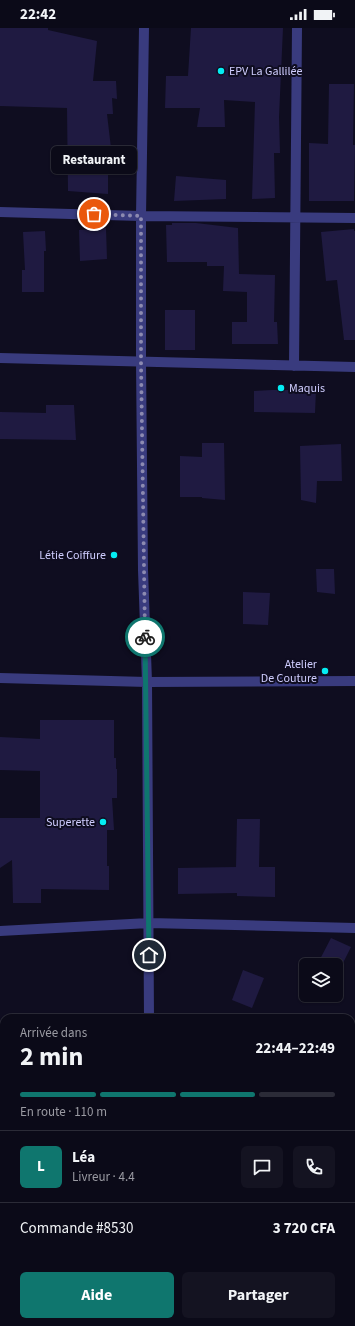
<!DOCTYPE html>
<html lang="fr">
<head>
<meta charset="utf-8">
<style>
	body { margin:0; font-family:"Source Sans 3",sans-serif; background:#141321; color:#f1f3f6; height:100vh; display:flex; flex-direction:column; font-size:15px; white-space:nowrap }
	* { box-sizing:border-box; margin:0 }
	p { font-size:13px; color:#9a9aa2 }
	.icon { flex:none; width:22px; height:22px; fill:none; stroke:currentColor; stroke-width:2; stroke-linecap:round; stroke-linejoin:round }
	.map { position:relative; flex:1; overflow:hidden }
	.drawer { position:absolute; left:0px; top:986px; width:355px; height:312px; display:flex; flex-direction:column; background:#0b0a18; border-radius:12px 12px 0 0; box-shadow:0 1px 3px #0004,0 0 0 1px #2b2b37 }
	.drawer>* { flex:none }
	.controls { position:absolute; left:299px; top:930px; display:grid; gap:8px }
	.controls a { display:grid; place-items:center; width:44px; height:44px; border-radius:6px; background:#0b0a18; box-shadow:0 1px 3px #0004,0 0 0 1px #2b2b37; font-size:20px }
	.pin { position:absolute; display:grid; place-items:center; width:34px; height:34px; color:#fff; margin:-17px; border:2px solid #fff; border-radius:50%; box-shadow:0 1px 4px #0007 }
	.courier { position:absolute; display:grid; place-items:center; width:40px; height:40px; margin:-20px; border:3px solid #0f766e; border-radius:50%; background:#fff; color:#222; box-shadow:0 1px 5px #0007 }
	.bubble { position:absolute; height:28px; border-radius:6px; background:#0b0a18; box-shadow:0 1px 3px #0004,0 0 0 1px #2b2b37; font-size:13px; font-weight:700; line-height:28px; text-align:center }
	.headline em { font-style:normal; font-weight:700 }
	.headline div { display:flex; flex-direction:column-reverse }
	.headline { display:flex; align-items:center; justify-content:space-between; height:68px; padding:0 20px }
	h1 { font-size:26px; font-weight:700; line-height:30px }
	.bar { display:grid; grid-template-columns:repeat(4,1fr); gap:6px 4px; align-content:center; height:48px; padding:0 20px }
	.bar i { height:5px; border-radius:3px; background:#2b2b37 }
	.bar .on { background:#0f766e }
	.bar p { grid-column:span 4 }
	.line { display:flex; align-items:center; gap:10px; padding:0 20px; border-top:1px solid #2b2b37 }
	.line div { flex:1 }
	.round { display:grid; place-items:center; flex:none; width:42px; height:42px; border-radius:6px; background:#141321 }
	.action { display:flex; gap:8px; margin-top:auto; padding:8px 20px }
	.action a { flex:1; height:46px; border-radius:6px; background:#0f766e; color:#fff; font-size:16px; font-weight:700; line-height:46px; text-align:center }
	.action a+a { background:#141321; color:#f1f3f6 }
	.status { display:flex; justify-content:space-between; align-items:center; height:28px; padding:0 20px; background:#0b0a18; direction:ltr }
	.status svg { height:11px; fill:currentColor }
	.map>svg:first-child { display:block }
	.building { fill:#1f1a41 }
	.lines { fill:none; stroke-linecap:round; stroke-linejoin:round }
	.minor { stroke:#393b7e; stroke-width:10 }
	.done { stroke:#8c8ab0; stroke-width:4; stroke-dasharray:0 7.2 }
	.route { stroke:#0f766e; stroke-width:5 }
	.poi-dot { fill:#04edf3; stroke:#0f0d20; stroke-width:1.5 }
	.labels { text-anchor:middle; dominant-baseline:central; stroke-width:4; stroke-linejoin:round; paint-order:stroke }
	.poi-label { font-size:12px; fill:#cfcdfe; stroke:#0f0d20; text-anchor:end }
</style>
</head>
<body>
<div class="status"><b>22:42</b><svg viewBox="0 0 49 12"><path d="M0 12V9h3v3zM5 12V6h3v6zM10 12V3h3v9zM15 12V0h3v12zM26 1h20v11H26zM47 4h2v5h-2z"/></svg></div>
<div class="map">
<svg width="355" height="1298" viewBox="0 0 355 1298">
	<rect width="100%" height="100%" fill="#0f0d20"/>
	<path class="building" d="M0,0H48V2L97,13L93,53H116L117,71L112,70L113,86H107L111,120H108V166L68,163L67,80L0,78Z
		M191,0H283L279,89L280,125H274L275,170L252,171L255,74L224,72L225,99H197L200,80H165L166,48H188Z
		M329,56H354L353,117H355L354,173H309V115L328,116Z
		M176,148L226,152V171L174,173Z
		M172,195H196L238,200L239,246L275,247L274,294H277L278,316H232V294H247V264L223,263L224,238H207V234H167L166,197H172Z
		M106,200L107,231L80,233L79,202Z
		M354,201V203H355V312H344L337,252L326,253L321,204Z
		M45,203L46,223H44V264H22V242H25L23,204Z
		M165,282H195V322H165Z
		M272,362H316L315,385L254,384V363Z
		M46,377H74L76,412L0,411V384L46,385Z
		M202,415H224L225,472L202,470V469H180V428L202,429Z
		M341,416L342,453H317L316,475L301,472L300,418Z
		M316,541H334L335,566L317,564Z
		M243,564L270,565L268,597L243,596Z
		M40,692H114V730H116V741H117V770H112L114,802H107V838H109V862L41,861V875H13L12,832L0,840V790H40V743L0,742V709L40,711Z
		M237,791H260L259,839H275V869L237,868V865L178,866V840L236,839Z
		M331,910L351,919L342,937H317Z
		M243,942L264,950L252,980L232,972Z"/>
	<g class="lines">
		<path class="minor" d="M144,0L141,188V334L143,542L147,654L149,990
			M0,184L141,188L355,190
			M0,330L355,339
			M294,338L297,0
			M0,650L147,654L355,653
			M0,903L149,895L355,900
			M351,1210H355
			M315,1294V1298
			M145,1298V1294"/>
	</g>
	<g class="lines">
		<path class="done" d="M94,186L141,188V334L145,609"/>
		<path class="route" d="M145,609L149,927"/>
	</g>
	<g class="poi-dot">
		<circle cx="221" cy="43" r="4"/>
		<circle cx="281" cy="360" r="4"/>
		<circle cx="114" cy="527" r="4"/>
		<circle cx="325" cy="643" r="4"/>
		<circle cx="103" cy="794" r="4"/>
	</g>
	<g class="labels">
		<g class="poi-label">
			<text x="229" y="43" text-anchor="start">EPV La Gallilée</text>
			<text x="289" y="360" text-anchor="start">Maquis</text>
			<text x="106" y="527">Létie Coiffure</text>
			<text x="317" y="636">Atelier<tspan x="317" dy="14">De Couture</tspan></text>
			<text x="95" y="794">Superette</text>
		</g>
	</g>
</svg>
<div class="controls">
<a><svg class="icon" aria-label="layers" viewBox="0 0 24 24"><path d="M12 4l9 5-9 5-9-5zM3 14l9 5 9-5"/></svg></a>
</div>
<div class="pin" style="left:94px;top:186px;background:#ea580c"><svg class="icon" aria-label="bag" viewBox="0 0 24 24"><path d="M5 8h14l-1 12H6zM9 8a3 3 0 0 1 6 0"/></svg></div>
<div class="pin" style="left:149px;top:927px;background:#1f2937"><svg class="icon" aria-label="home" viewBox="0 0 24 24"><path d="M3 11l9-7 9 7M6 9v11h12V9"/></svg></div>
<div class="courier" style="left:145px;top:609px"><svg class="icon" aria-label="bike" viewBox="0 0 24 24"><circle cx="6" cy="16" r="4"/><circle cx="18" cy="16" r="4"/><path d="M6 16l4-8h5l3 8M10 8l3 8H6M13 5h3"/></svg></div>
<div class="bubble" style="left:51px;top:118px;width:86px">Restaurant</div>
<section class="drawer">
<div class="headline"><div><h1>2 min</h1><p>Arrivée dans</p></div><em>22:44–22:49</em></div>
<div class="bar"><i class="on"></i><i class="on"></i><i class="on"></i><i></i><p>En route · 110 m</p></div>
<div class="line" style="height:72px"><b class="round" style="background:#0f766e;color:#fff">L</b><div><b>Léa</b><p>Livreur · 4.4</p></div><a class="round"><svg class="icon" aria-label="chat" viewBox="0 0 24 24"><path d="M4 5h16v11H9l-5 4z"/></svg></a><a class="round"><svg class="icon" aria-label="phone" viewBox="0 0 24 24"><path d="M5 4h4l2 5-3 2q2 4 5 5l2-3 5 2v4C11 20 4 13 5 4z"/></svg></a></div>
<div class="line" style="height:52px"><div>Commande #8530</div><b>3 720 CFA</b></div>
<div class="action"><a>Aide</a><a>Partager</a></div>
</section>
</div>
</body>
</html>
